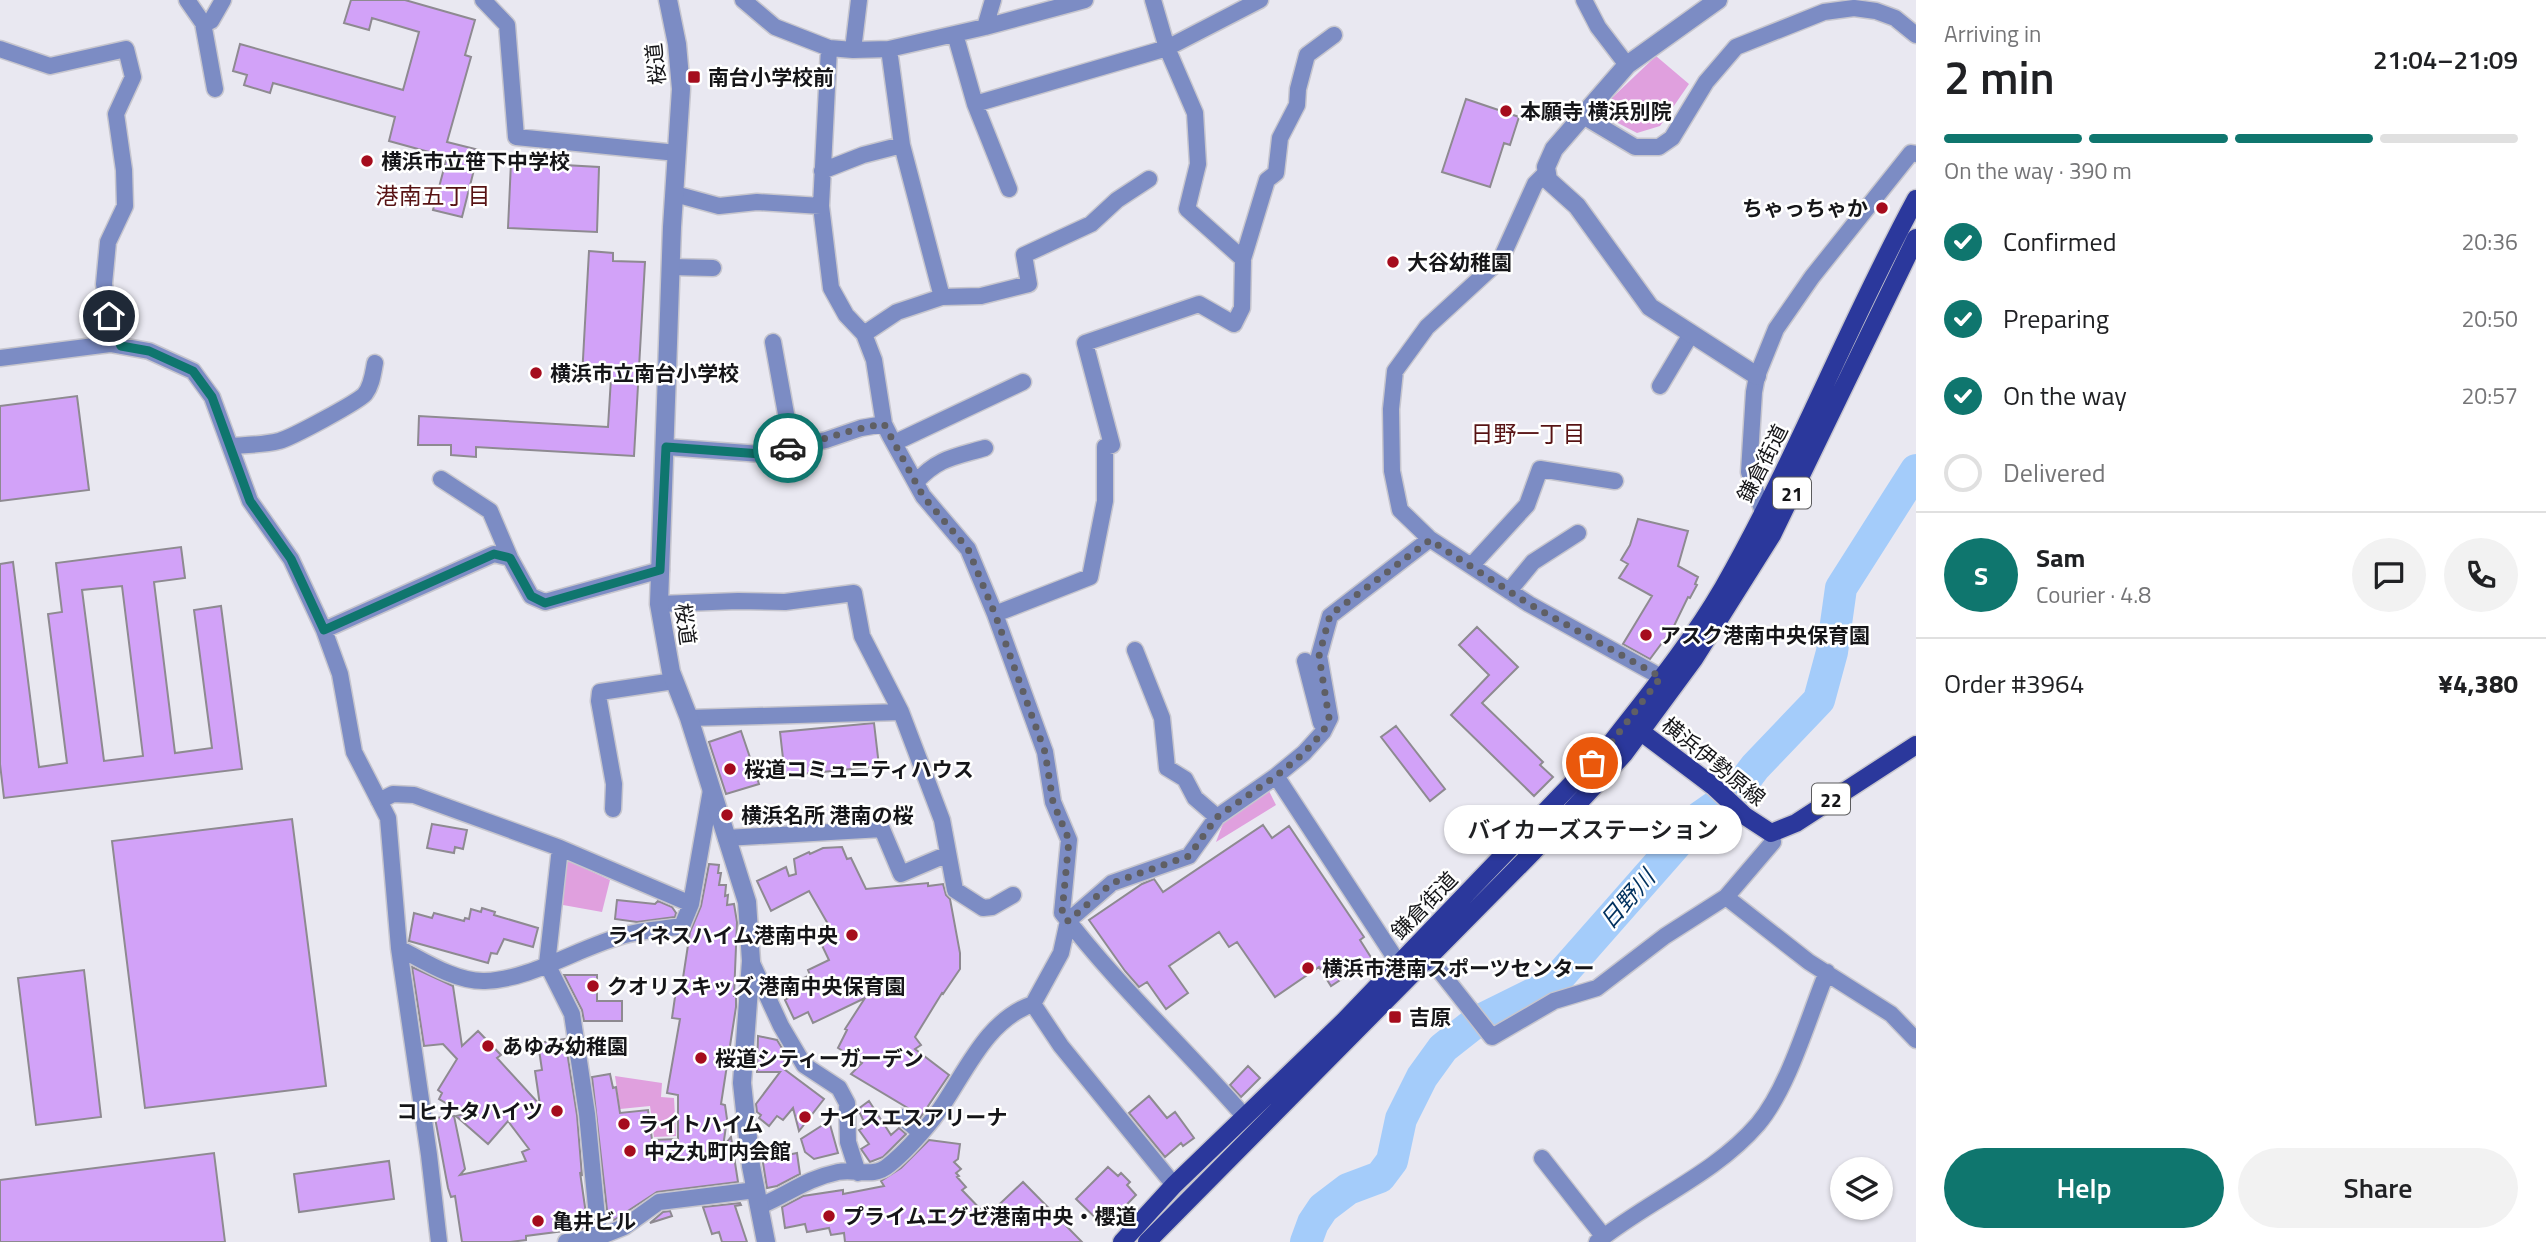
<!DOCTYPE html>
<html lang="en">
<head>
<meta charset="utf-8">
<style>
	body { margin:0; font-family:"Titillium Web","Noto Sans JP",sans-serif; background:#f2f2f2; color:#202124; height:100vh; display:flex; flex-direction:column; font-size:26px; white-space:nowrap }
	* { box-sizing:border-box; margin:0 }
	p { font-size:23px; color:#757577 }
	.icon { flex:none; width:38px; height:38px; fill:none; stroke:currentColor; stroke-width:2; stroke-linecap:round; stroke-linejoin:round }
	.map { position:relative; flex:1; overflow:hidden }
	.sheet { display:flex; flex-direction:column; background:#fff; width:630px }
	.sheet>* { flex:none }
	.controls { position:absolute; left:1830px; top:1157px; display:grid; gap:14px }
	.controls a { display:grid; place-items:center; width:63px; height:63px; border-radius:50%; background:#fff; box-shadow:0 2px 5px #0004; font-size:35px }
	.pin { position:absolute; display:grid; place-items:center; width:60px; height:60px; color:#fff; margin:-30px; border:4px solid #fff; border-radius:50%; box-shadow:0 2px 7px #0007 }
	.courier { position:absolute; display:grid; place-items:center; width:70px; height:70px; margin:-35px; border:5px solid #0f766e; border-radius:50%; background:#fff; color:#222; box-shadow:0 2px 9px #0007 }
	.bubble { position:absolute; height:49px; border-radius:24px; background:#fff; box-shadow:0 2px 5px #0004; font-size:23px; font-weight:600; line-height:49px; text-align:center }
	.headline em { font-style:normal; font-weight:600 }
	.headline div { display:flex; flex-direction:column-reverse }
	.headline { display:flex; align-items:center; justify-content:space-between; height:119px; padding:0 28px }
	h1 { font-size:46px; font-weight:600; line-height:52px }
	.bar { display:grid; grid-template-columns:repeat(4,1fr); gap:10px 7px; align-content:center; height:84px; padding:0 28px }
	.bar i { height:9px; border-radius:5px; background:#e0e0e0 }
	.bar .on { background:#0f766e }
	.bar p { grid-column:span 4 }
	.line { display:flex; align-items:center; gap:18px; padding:0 28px; border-top:2px solid #e0e0e0 }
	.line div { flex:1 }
	.round { display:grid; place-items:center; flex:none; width:74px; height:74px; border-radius:37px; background:#f2f2f2 }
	ol { padding:0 28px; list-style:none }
	li { display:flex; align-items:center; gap:21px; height:77px }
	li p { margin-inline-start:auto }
	li .icon { padding:7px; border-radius:50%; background:#0f766e; color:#fff; stroke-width:4 }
	li:last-child { color:#757577 }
	li i { width:38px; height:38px; border:4px solid #e0e0e0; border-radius:50% }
	.button { display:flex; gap:14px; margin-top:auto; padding:14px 28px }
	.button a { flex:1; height:80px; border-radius:42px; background:#0f766e; color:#fff; font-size:28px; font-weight:600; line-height:80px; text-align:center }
	.button a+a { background:#f2f2f2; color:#202124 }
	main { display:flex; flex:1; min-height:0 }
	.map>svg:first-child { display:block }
	.green { fill:#e0a0de }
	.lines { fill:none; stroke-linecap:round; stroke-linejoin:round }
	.river { stroke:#a4ccfa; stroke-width:32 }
	.building { fill:#d2a2f8; stroke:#8e8a91; stroke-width:2; fill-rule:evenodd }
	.minor-casing { stroke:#c7c6ce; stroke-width:19 }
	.tertiary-casing { stroke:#c7c6ce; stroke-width:21 }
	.primary-casing { stroke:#c7c6ce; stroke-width:21 }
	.minor { stroke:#7c8cc4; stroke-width:16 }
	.tertiary { stroke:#7c8cc4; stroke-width:18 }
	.primary { stroke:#2b389c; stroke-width:18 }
	.done { stroke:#5f5f64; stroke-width:7; stroke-dasharray:0 12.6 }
	.route { stroke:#0f766e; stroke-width:9 }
	.poi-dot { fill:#a50c1d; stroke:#fff; stroke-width:2.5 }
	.labels { text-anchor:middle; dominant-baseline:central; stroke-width:5; stroke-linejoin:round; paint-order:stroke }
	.shield { fill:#fff; stroke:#5b5b5d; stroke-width:2 }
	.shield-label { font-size:19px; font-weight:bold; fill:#151518 }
	.street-label { font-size:21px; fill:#151518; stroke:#fff }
	.poi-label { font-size:21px; font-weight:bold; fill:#151518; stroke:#fff; text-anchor:start }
	.neighbourhood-label { font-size:23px; fill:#571213; stroke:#fff }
	.water-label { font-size:23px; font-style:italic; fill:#00315f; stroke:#fff }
</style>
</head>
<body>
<main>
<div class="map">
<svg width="1916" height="1242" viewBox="0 0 1916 1242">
	<rect width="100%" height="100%" fill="#e9e8f1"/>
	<path class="green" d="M1656,56L1689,84L1660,126L1637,133L1597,112Z
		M1267,787L1276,805L1216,842L1224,821Z
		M567,860L610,880L602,912L563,905L565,861Z
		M615,1076L662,1083L661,1097L674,1098L676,1136L654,1137L650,1106L620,1109Z"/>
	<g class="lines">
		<path class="river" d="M1306,1242L1313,1223L1323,1208L1348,1189L1380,1177L1392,1161L1401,1119L1422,1077L1443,1048L1476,1022L1553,984L1700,817L1737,791L1755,767L1819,700L1832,652L1841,588L1916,470"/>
	</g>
	<path class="building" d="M351,0H405L475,20L465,55L471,57L447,142L479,150L462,217L433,210L447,157L389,141L395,117L273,83L270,93L244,85L247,75L233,71L240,44L403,90L419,32L372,18L369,30L344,23Z
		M1466,99L1519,117L1510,145L1504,143L1490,187L1442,172Z
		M511,162L599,167L597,232L508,228Z
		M589,251L613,253V261L645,262L634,456L476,447V457L451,455V445H418L419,416L608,427L611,378L582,377Z
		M77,396L89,490L0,501V406Z
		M1638,519L1688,531L1678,566L1698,577L1695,584L1697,585L1690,598L1688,597L1673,628L1650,659L1623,644L1652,596L1619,578L1628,564L1621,560L1630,545Z
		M181,547L185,578L154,582L175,753L212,748L194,610L221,606L242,769L4,798L0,764V564L13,562L39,767L67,763L48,614L62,612L56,563ZM122,586L143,756L104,761L82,590Z
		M1477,627L1518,667L1482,703L1543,762L1540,765L1553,777L1534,796L1451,715L1489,675L1459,645Z
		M874,723L879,766L785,776L780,732Z
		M1396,726L1445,789L1430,801L1381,737Z
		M741,731L759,784L726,794L709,742Z
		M292,819L326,1086L145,1108L112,841Z
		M432,824L467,830L463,849L455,847L454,853L427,848Z
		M1263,825L1272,838L1289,826L1364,937L1360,940L1372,959L1331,986L1319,967L1275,997L1237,942L1229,947L1219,932L1169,966L1188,993L1166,1009L1147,982L1139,987L1125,971L1089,920L1142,884L1154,879L1163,892Z
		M842,847L847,859L851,858L866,889L928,883V886L943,884L946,895L950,899L960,953V969L943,994L942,993L915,1037L921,1045L915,1049L949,1075L920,1118L915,1114L916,1113L851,1074L862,1063L838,1048L847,1030L845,1029L865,998L813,1023L808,1012L794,1019L785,1000L788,998L784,988L810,975L808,970L829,960L817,935L820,934L817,929L828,924L809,891L771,911L757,881L786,867L789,876L796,874L794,859L809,852L810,854L823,848Z
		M709,864L719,865L718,873H721L719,885H726L725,896L728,895L727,905L734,904L737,922L734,996H736V1007L721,1104L725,1105L727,1119L723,1147L731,1137L738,1182L657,1192L614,1220L607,1210L592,1077L610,1074L613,1088L616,1087L620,1113L648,1110L652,1140L678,1139V1095L667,1093L680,1019L672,1018L676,990L681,991L690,932L701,906Z
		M617,900L655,904L658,901L672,907L676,913L675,917L637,922L615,919Z
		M482,908L495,912L494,915L538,928L533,947L504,939L497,954L491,953L488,963L409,941L414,913L432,918L434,913L464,921L465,918L469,919L471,909L481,912Z
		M412,967L453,986L462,1046L478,1031L501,1055L497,1058L540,1105L535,1071L542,1070L538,1043L565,1039L577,1115L582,1176L580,1172L588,1228L526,1236V1240L510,1242H462L455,1196L451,1197L448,1188L435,1118L454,1116L465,1169L460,1175L526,1161L522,1152L529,1149L508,1121L488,1144L456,1116L465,1114L439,1099L442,1093L438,1090L457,1059L443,1044L424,1046Z
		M84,970L101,1117L36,1125L18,978Z
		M564,975H597V1001H622V1021H584L582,1010Z
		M758,1036L777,1040L785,1053L784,1069L824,1099L799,1131L793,1108L783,1120L777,1116L769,1126L759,1118L761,1115L757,1112L756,1104L780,1072H757Z
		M1248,1066L1260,1078L1241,1097L1230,1085Z
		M1149,1096L1167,1118L1175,1112L1194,1138L1183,1146L1181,1143L1165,1157L1129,1113Z
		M869,1101L891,1135L899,1128L906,1134L883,1157L870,1162L861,1149L869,1144L859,1130L866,1126L858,1109Z
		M829,1121L838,1153L814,1159L805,1152L801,1139Z
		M929,1140L960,1144L958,1159L954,1162L961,1169L956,1173L959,1176L957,1177L966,1187L962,1190L987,1216L1023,1182L1082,1242H845L844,1233L831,1235L829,1228L807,1232L805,1224L785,1228L782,1207L803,1196L843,1190V1194L884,1186L881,1181L901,1168Z
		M760,1144L773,1158L797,1153L800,1174L777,1186L767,1188Z
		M214,1153L225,1242H0V1180Z
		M389,1161L394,1199L299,1212L294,1174Z
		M1108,1167L1118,1176L1121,1173L1130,1182L1127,1185L1136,1195L1105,1227L1076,1199Z
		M740,1203L741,1205L735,1206L747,1242H722L719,1232L712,1234L703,1207Z
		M670,1211L672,1216L650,1223L663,1212Z"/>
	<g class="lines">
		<defs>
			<path id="minor" d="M187,0L203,23L215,89
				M483,0L507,25L516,137L677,153
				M743,0L775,27L829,48L853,50L889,49L985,27L1085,0
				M1153,0L1167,48L1195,113L1198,164L1187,209L1243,259
				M1584,0L1598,27L1627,65
				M203,23L211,21L223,0
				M985,27L993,0
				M955,34L975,104L1009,189
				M829,48L821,206L831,288L846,315L864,334L874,360L884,424L890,436L923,496L968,549L995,614L1045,752L1053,802L1069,840L1062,913C1117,985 1184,1047 1244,1116
				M0,49L50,66L126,49L133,77L116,114L124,170L125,206L108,242L104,284L109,316L121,346
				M889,49L902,145L942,297
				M853,50L859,0
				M975,104L1167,48L1260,0
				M1583,116L1635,147H1659L1672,138L1706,82L1736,47L1824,12L1854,8L1876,11L1895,18L1916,35
				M822,171L863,155L902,145
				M1547,172L1535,184L1501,259L1427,327L1395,371L1391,409L1392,471L1400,510L1430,539L1529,604L1661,677
				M675,194L719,206L757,202L821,206
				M671,267L713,268
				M864,334L897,312L942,297L981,296L1029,284L1024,255L1091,224L1117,200L1149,179
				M773,342L792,447
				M0,358L110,344L149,351L193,371L212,397L250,501L291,559L324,630L340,674L354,752L388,818L399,948L429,1155L439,1242
				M1660,386L1691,334
				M894,443L1023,382
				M230,446C246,445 263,445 279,441C291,438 358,402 365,394C372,385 373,373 375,363
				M666,447L761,454L826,440L861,428L884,424
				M441,479L490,511L510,558
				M916,482C938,458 954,457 985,448
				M1763,512L1749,472L1754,392L1757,376L1776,329L1812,277L1911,153L1916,154
				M1471,566L1527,505L1540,469L1615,481
				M1509,591L1533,562L1578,533
				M659,604L738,601L785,602L854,593L862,636L901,712L942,820L955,890L983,908L992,907L1013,895
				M995,614L1090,577L1105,501V447L1112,445L1085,343L1199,304L1234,324L1242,308L1243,259L1267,180L1276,173L1280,138L1297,105L1298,89L1307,55L1334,35
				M324,630L494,554L510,558L531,596L545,602L661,570
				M1135,650L1162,718L1167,768L1185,779L1195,798L1217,817
				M1305,661L1321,723
				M689,718L901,712
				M1276,776L1399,964
				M379,801L393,794L414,795L560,848L691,904
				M613,809L614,784L599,701L600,692L674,681
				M726,838L882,829L901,874L948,854
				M560,848L547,964L572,1014L587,1114L599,1237
				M1726,897L1809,962L1891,1014L1916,1040
				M399,948C424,961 456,982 485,981C534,979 582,945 629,934C646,930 665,929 682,926L691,904L711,790
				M1428,956L1492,1037L1554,1001L1597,988L1665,936L1726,897L1773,842L1771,833
				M751,961L781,1026L804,1065L839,1088L847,1103L848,1142L858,1173
				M1033,1004L1061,1046L1174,1185
				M902,1117L920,1132
				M1542,1158L1604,1237
				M760,1206C789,1194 805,1179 838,1172C856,1168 873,1179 889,1165C904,1153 921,1134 933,1119C963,1080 983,1021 1033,1004L1061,953L1068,921L1112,883L1189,856L1217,817L1276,776L1304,753L1323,732L1330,718L1319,656L1330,616L1430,539
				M566,1242L599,1237L624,1227L659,1202L756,1190
				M1597,1242C1649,1200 1714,1175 1758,1124C1789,1087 1808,1018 1827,972"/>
			<path id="tertiary" d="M668,0L677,44L681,89L672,227L659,604L671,672L689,718L747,902L751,961L742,1083L751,1166L766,1242
				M1718,0L1627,65L1554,149L1546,167L1548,180L1577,206L1650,307L1757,376"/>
			<path id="primary" d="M1632,725L1713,786L1745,816L1771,833L1796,823L1916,745
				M1122,1242L1174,1185L1344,1021L1611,743C1650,693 1691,643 1723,588C1795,462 1847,326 1916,199
				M1147,1242L1533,852L1624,754L1694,659L1772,535L1916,238"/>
		</defs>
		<use href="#minor" class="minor-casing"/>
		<use href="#tertiary" class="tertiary-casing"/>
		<use href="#primary" class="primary-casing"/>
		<use href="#minor" class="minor"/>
		<use href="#tertiary" class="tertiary"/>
		<use href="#primary" class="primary"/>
	</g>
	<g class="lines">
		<path class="done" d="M788,448C820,441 851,429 884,424L923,496L968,549L995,614L1045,752L1053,802L1069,840L1062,913L1068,921L1112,883L1189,856L1217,817L1276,776L1304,753L1323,732L1329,718L1319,656L1330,615L1430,540L1529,604L1661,677L1611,743L1592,763"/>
		<path class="route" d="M109,316L121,346L149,351L193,371L212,397L250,501L291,559L324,630L494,554L510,558L531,596L545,603L660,570L666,447L761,454L788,448"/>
	</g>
	<g class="poi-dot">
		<rect x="687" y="70" width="14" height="14" rx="3.5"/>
		<circle cx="1506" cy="111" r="7"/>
		<circle cx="367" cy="161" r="7"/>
		<circle cx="1882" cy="208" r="7"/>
		<circle cx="1393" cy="262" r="7"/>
		<circle cx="536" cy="373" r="7"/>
		<circle cx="1646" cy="635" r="7"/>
		<circle cx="730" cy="769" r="7"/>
		<circle cx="727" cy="815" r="7"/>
		<circle cx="852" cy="935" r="7"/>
		<circle cx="1308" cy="968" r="7"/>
		<circle cx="593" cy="986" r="7"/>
		<rect x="1388" y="1010" width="14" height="14" rx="3.5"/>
		<circle cx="488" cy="1046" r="7"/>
		<circle cx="701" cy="1058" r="7"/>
		<circle cx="557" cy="1111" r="7"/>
		<circle cx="805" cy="1117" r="7"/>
		<circle cx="624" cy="1124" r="7"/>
		<circle cx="630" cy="1151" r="7"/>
		<circle cx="829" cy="1216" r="7"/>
		<circle cx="538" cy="1221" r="7"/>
	</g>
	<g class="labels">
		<g class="shield">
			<rect x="1773" y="477.5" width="38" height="31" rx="5"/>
			<rect x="1812" y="783.5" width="38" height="31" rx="5"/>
		</g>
		<g class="shield-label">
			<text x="1792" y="493">21</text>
			<text x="1831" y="799">22</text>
		</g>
		<g class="street-label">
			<text transform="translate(655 64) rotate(-96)">桜道</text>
			<text transform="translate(1762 463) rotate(-63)">鎌倉街道</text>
			<text transform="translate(686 624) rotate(82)">桜道</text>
			<text transform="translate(1714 761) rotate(39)">横浜伊勢原線</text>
			<text transform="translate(1424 905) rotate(-46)">鎌倉街道</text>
		</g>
		<g class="poi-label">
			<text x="708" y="77">南台小学校前</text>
			<text x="1520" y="111">本願寺 横浜別院</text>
			<text x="381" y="161">横浜市立笹下中学校</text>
			<text x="1868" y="208" text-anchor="end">ちゃっちゃか</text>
			<text x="1407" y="262">大谷幼稚園</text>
			<text x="550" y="373">横浜市立南台小学校</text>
			<text x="1660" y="635">アスク港南中央保育園</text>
			<text x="744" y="769">桜道コミュニティハウス</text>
			<text x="741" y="815">横浜名所 港南の桜</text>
			<text x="838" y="935" text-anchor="end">ライネスハイム港南中央</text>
			<text x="1322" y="968">横浜市港南スポーツセンター</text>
			<text x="607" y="986">クオリスキッズ 港南中央保育園</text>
			<text x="1409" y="1017">吉原</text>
			<text x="502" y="1046">あゆみ幼稚園</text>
			<text x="715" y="1058">桜道シティーガーデン</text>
			<text x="543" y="1111" text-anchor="end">コヒナタハイツ</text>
			<text x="819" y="1117">ナイスエスアリーナ</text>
			<text x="638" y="1124">ライトハイム</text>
			<text x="644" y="1151">中之丸町内会館</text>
			<text x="843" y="1216">プライムエグゼ港南中央・櫻道</text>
			<text x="552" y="1221">亀井ビル</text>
		</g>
		<g class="neighbourhood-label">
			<text x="433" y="195">港南五丁目</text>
			<text x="1528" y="433">日野一丁目</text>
		</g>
		<g class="water-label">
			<text transform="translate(1627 899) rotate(-49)">日野川</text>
		</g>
	</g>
</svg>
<div class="controls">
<a><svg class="icon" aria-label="layers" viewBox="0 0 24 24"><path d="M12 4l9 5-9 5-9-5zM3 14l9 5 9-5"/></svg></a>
</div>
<div class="pin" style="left:1592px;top:763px;background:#ea580c"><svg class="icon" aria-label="bag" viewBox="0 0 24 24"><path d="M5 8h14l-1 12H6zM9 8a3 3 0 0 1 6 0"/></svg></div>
<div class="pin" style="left:109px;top:316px;background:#1f2937"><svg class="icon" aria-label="home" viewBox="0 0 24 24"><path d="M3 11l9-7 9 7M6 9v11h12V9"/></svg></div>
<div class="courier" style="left:788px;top:448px"><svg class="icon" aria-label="car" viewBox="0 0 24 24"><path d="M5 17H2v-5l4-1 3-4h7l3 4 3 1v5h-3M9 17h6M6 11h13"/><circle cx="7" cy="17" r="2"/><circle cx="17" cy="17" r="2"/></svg></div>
<div class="bubble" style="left:1444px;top:805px;width:298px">バイカーズステーション</div>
</div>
<section class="sheet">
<div class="headline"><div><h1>2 min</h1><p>Arriving in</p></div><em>21:04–21:09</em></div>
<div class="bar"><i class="on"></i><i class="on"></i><i class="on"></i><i></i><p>On the way · 390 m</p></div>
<ol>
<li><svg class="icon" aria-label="check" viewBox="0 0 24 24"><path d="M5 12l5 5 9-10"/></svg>Confirmed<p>20:36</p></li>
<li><svg class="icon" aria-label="check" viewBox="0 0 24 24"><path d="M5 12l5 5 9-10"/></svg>Preparing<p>20:50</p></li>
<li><svg class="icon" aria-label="check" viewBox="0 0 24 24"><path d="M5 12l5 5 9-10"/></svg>On the way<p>20:57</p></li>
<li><i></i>Delivered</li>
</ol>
<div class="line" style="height:126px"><b class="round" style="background:#0f766e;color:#fff">S</b><div><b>Sam</b><p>Courier · 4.8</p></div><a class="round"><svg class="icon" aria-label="chat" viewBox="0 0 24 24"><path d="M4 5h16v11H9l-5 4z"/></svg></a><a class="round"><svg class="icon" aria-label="phone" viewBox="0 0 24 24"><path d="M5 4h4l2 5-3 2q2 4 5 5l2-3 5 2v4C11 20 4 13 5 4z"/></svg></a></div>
<div class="line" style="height:91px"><div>Order #3964</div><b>¥4,380</b></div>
<div class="button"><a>Help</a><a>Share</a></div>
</section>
</main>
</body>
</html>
